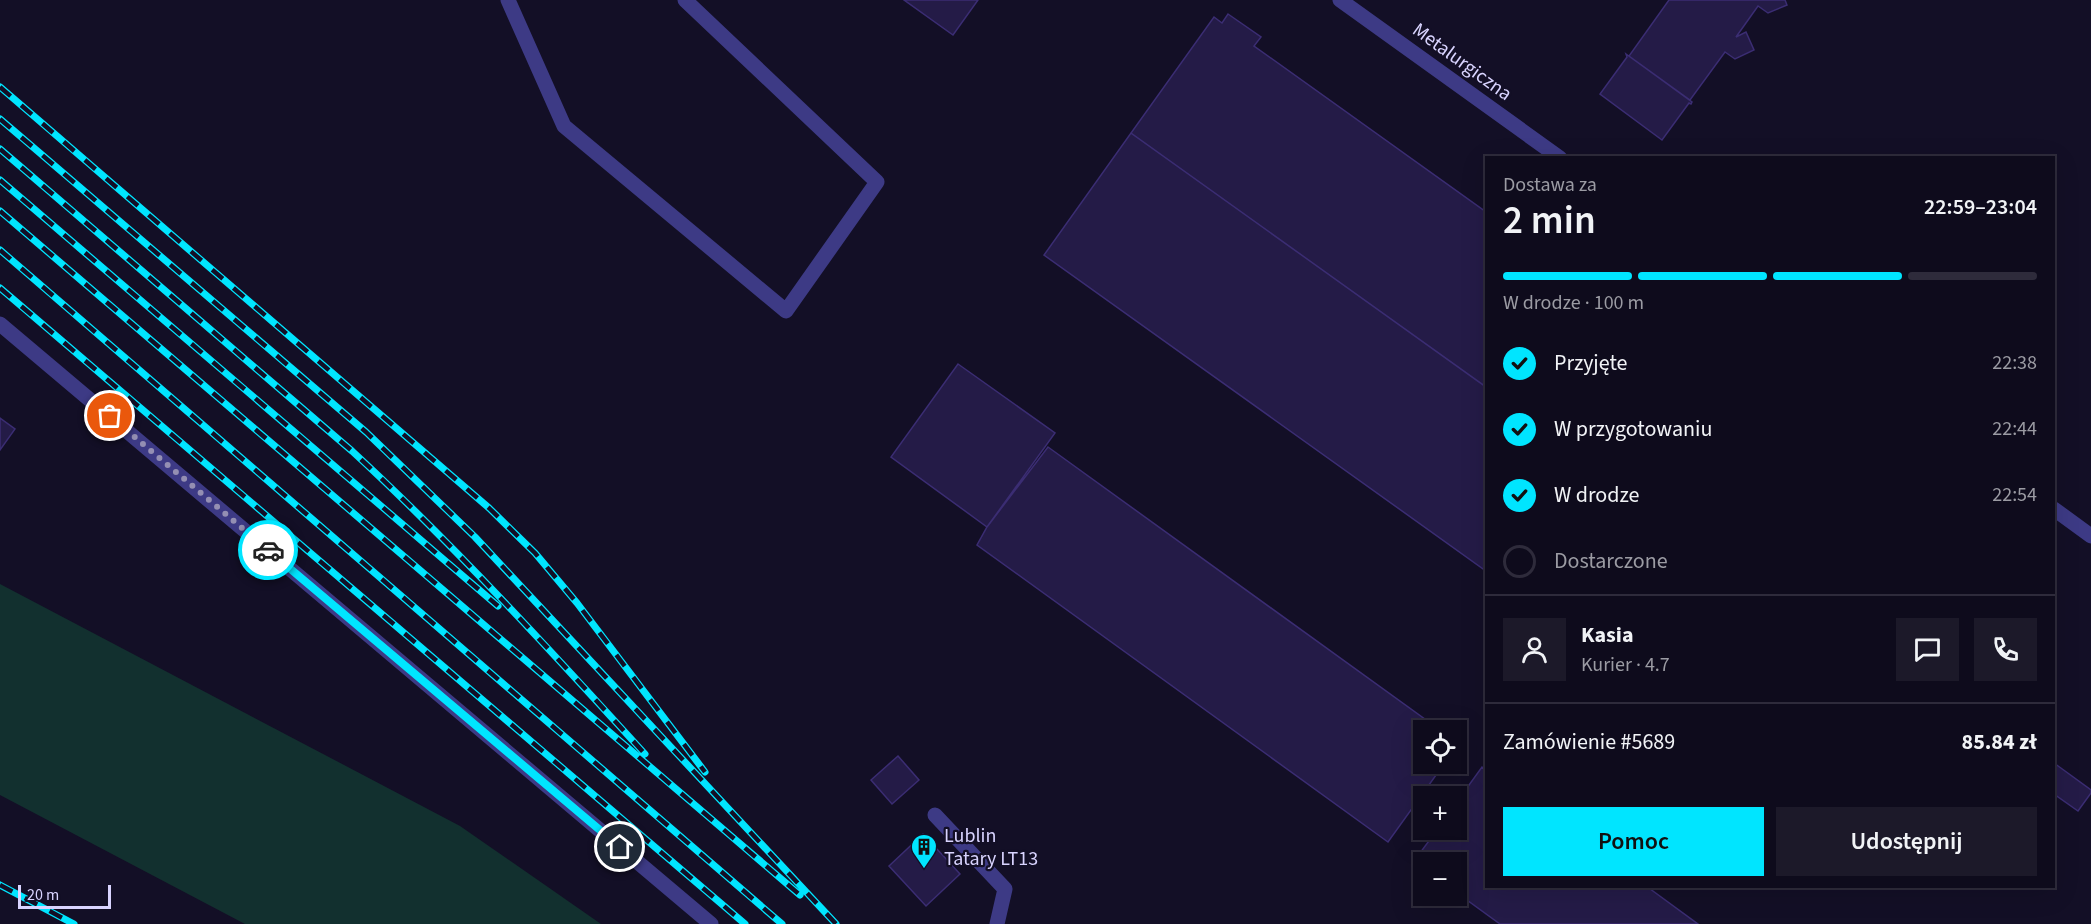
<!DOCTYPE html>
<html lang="pl">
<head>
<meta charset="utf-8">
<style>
	body { margin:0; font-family:"Source Sans 3",sans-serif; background:#1c1929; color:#f1f3f6; height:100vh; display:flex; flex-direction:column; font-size:22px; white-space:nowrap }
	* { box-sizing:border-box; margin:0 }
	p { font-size:20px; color:#9b9ba3 }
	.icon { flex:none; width:33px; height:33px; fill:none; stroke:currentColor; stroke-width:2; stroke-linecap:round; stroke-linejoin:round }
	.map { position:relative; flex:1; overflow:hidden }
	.panel { position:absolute; left:1485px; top:156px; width:570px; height:732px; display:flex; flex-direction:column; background:#0e0b1c; border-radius:0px; box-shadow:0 6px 24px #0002,0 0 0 2px #2e2b3b }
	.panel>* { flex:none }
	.buttons { position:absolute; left:1413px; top:720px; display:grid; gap:12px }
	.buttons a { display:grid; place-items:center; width:54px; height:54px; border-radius:0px; background:#0e0b1c; box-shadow:0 6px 24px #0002,0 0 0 2px #2e2b3b; font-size:30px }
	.scale { position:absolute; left:18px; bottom:15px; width:93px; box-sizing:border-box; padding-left:6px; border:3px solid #d9d4ff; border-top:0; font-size:16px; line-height:21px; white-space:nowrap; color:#d9d4ff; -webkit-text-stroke:4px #130f26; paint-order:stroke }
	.pin { position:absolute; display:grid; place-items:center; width:51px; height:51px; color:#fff; margin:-26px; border:3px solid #fff; border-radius:50%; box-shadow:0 2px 6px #0007 }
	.courier { position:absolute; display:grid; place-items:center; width:60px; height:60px; margin:-30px; border:4px solid #00e5ff; border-radius:50%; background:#fff; color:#222; box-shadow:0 2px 8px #0007 }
	.summary em { font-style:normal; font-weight:600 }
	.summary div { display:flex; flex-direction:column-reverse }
	.summary { display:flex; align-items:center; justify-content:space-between; height:102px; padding:0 18px }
	h1 { font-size:39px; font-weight:600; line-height:45px }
	.bar { display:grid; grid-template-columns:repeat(4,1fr); gap:9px 6px; align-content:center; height:72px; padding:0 18px }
	.bar i { height:8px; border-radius:4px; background:#2e2b3b }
	.bar .current { background:#00e5ff }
	.bar p { grid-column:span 4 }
	.line { display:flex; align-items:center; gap:15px; padding:0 18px; border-top:2px solid #2e2b3b }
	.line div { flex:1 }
	.round { display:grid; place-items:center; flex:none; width:63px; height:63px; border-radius:0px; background:#1c1929 }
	ol { padding:0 18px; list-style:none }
	li { display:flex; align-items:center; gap:18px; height:66px }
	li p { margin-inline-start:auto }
	li .icon { padding:6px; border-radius:50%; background:#00e5ff; color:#111; stroke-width:4 }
	li:last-child { color:#9b9ba3 }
	li i { width:33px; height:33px; border:3px solid #2e2b3b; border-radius:50% }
	.cta { display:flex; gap:12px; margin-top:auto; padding:12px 18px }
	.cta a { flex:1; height:69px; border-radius:0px; background:#00e5ff; color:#111; font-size:24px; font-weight:600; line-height:69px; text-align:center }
	.cta a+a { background:#1c1929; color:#f1f3f6 }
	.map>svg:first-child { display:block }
	.green { fill:#12302f }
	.building { fill:#241b47; stroke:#3b2d73; stroke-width:1.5 }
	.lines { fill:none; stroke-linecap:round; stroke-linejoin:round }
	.lane { stroke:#3d3a85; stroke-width:15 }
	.street { stroke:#3d3a85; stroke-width:15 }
	.rail-casing { stroke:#00e5ff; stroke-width:7 }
	.rail { stroke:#130f26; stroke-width:4.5; stroke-dasharray:14; stroke-linecap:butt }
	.done { stroke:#948fb3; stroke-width:6; stroke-dasharray:0 10.8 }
	.route { stroke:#00e5ff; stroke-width:8 }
	.labels { text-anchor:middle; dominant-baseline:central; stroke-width:4.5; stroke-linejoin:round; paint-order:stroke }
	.street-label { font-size:20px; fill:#d9d4ff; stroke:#130f26 }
	.poi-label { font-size:20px; fill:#d9d4ff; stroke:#130f26; text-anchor:start }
</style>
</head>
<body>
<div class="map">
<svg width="2091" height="924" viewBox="0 0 2091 924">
	<rect width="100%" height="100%" fill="#130f26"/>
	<path class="green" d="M0,584L460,826L601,924H245L0,795Z"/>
	<path class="building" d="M904,0H978L953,35Z
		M1669,0H1785L1787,5L1768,13L1758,6L1736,37L1746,32L1754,50L1735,59L1725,52L1690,100L1629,56Z
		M1228,14L1261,37L1254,46L1486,212V387L1131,133L1214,17L1222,23Z
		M1626,54L1692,102L1691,104L1689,103L1662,140L1600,94L1627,57Z
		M1131,133L1486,387V571L1044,255Z
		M958,364L1055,433L987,527L891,457Z
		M0,418L15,429L0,450Z
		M1048,447L1440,730H1424V764H1444L1388,842L977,545L987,527Z
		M898,756L919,780L892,804L871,780Z
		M2054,763L2091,790V793L2078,811L2054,794Z
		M1482,767L1486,770V886H1646L1698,924H1500L1456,892V862H1424V868L1414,861L1437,830H1456V803Z
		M923,834L960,874L926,906L889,866Z"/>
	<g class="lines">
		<path class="lane" d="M508,0L564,126L786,311L877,182L685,0
			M0,324L711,924
			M935,815L1005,889L997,924"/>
		<path class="street" d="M1340,0L1560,158
			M2054,509L2091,536"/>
		<defs>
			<path id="rail" d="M0,87L489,508L535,553L577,603L705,772
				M0,119L366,432L475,537L836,924
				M0,149L352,451C455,546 550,650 645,754
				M0,180L498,606
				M0,211L800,895
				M0,250L782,924
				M0,288L745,924
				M0,885L74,924"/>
		</defs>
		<use href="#rail" class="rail-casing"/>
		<use href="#rail" class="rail"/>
	</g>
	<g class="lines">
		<path class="done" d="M110,416L268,550"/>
		<path class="route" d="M268,550L620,847"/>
	</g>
	<defs>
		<symbol id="building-pin" viewBox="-11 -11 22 30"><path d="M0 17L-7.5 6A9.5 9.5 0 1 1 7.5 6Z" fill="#00e5ff" stroke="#130f26"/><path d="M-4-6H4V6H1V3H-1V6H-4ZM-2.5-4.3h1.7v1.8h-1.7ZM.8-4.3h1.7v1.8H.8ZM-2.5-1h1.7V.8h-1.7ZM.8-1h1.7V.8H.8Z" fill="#111"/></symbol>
	</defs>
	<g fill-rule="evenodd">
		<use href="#building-pin" x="909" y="832" width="30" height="40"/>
	</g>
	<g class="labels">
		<g class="street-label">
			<text transform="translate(1462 62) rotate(36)">Metalurgiczna</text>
		</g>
		<g class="poi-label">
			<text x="944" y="836">Lublin<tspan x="944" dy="23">Tatary LT13</tspan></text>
		</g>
	</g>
</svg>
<div class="buttons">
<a><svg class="icon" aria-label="locate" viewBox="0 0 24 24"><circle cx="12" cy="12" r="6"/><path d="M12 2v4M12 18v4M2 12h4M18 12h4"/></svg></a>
<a>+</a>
<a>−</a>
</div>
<div class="scale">20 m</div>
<div class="pin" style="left:110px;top:416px;background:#ea580c"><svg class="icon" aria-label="bag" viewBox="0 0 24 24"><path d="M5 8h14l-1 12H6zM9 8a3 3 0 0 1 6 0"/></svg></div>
<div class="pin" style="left:620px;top:847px;background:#1f2937"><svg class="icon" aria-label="home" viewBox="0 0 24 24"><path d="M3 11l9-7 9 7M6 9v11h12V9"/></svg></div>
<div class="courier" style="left:268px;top:550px"><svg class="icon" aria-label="car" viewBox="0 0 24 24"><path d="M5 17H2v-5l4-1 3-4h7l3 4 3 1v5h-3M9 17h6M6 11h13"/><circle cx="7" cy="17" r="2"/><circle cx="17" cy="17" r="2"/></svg></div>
<section class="panel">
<div class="summary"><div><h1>2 min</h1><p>Dostawa za</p></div><em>22:59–23:04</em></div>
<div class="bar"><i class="current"></i><i class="current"></i><i class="current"></i><i></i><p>W drodze · 100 m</p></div>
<ol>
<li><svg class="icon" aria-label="check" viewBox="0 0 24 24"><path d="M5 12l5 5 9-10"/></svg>Przyjęte<p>22:38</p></li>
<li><svg class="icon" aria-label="check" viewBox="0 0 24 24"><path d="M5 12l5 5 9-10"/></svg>W przygotowaniu<p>22:44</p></li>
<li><svg class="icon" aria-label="check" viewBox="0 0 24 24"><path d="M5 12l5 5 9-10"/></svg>W drodze<p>22:54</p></li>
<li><i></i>Dostarczone</li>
</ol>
<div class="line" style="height:108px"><a class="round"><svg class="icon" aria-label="person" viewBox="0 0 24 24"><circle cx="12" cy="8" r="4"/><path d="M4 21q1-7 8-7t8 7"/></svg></a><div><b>Kasia</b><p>Kurier · 4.7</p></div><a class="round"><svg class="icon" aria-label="chat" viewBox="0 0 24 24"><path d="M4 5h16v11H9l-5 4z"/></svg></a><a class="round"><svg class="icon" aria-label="phone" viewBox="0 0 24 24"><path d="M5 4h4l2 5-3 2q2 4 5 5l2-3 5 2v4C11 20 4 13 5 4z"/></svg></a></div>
<div class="line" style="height:78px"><div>Zamówienie #5689</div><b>85.84 zł</b></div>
<div class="cta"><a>Pomoc</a><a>Udostępnij</a></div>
</section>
</div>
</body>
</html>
